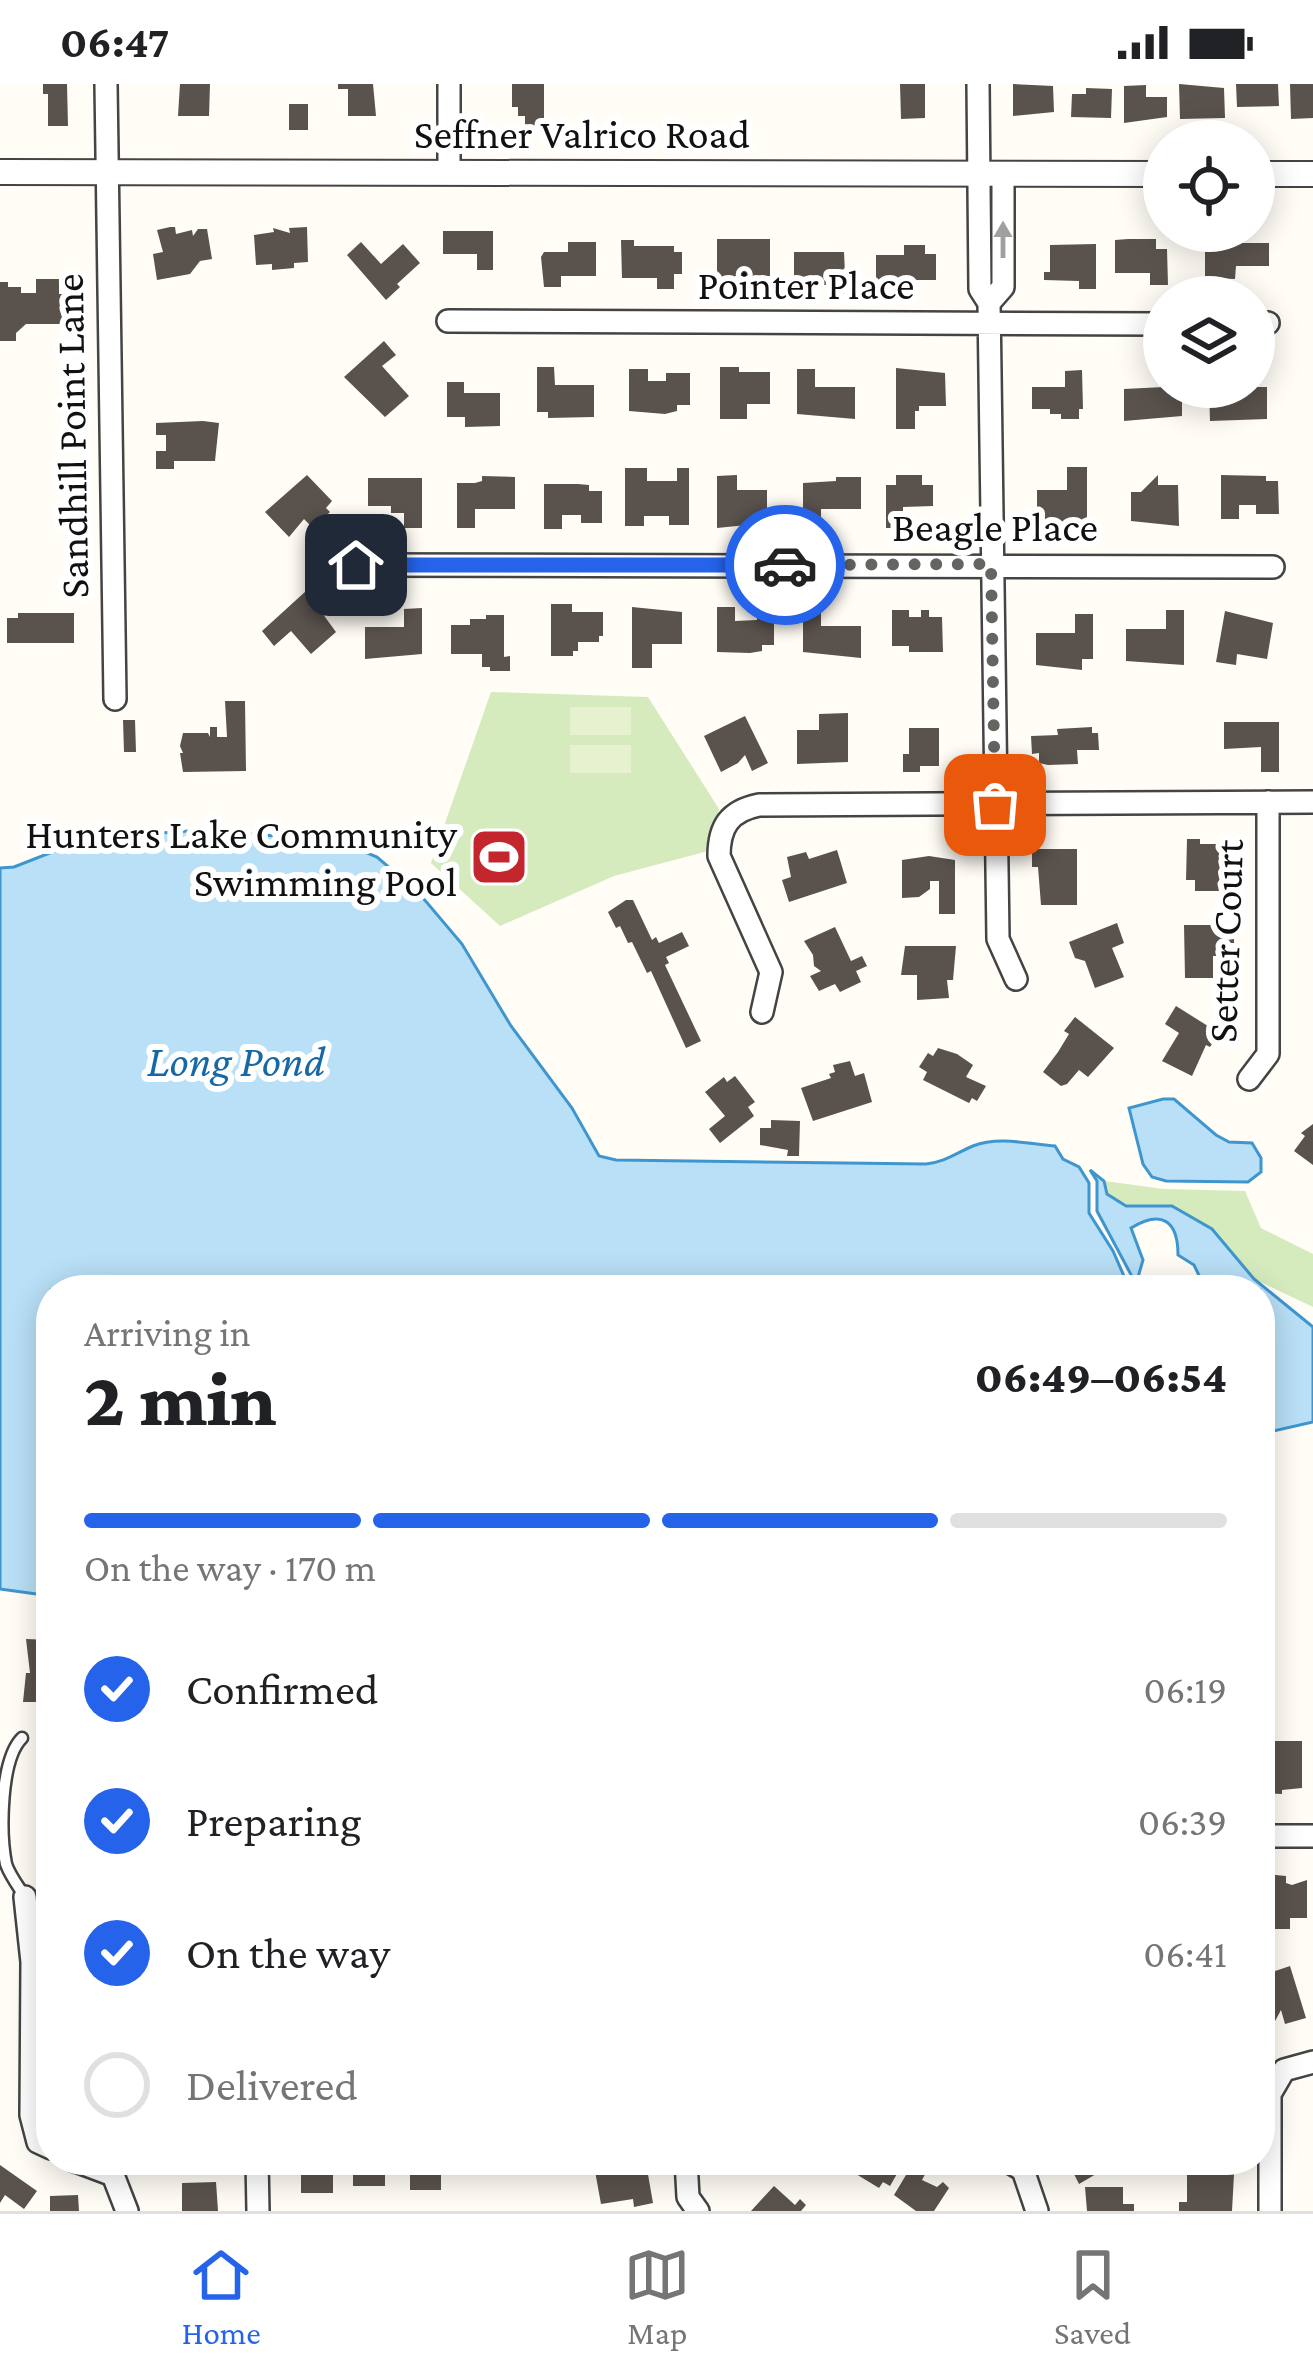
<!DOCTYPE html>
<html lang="en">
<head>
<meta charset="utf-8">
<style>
	body { margin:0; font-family:"Crimson Pro",serif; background:#f2f2f2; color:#202124; height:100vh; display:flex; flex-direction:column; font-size:45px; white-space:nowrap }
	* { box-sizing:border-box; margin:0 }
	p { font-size:39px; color:#757577 }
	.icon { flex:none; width:66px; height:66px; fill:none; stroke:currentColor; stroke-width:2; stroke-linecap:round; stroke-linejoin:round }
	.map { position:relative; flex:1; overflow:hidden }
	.details { position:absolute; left:36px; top:1191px; width:1239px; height:900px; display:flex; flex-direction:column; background:#fff; border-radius:48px; box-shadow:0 6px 30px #0003 }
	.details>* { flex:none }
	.controls { position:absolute; left:1143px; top:36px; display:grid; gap:24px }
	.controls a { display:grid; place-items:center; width:132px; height:132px; border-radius:50%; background:#fff; box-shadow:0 6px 30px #0003; font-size:60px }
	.pin { position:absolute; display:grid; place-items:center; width:102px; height:102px; color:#fff; margin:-51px; border-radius:24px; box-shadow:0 6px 18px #0006 }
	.courier { position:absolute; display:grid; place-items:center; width:120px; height:120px; margin:-60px; border:9px solid #2563eb; border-radius:50%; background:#fff; color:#222; box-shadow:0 3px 15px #0007 }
	.head em { font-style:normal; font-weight:800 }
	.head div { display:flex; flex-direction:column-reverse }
	.head { display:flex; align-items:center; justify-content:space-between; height:204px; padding:0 48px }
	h1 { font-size:78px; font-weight:800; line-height:90px }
	.bar { display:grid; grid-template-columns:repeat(4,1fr); gap:18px 12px; align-content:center; height:144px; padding:0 48px }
	.bar i { height:15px; border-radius:9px; background:#e0e0e0 }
	.bar .selected { background:#2563eb }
	.bar p { grid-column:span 4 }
	ol { padding:0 48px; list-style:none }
	li { display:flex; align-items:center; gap:36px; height:132px }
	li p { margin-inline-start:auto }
	li .icon { padding:12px; border-radius:50%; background:#2563eb; color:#fff; stroke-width:4 }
	li:last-child { color:#757577 }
	li i { width:66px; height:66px; border:6px solid #e0e0e0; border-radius:50% }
	.status { display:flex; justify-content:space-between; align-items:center; height:84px; padding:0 60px; background:#fff; direction:ltr }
	.status svg { height:33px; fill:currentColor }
	.tabs { display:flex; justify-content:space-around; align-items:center; height:168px; border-top:3px solid #e0e0e0; background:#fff; font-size:33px; color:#757577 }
	.tabs a { display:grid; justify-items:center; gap:6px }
	.tabs .selected { color:#2563eb }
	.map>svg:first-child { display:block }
	.green { fill:#d5ebbd }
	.pitch { fill:#e6f2cf }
	.water { fill:#b9e0f7; stroke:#3f96cf; stroke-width:3 }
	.building { fill:#5a524d }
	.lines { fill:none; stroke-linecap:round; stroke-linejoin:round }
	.service-casing { stroke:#444; stroke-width:15 }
	.minor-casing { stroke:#444; stroke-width:26 }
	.tertiary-casing { stroke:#444; stroke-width:28 }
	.service { stroke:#fff; stroke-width:10 }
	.minor { stroke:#fff; stroke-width:21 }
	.tertiary { stroke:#fff; stroke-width:24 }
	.oneway { fill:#a0a0a0 }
	.done { stroke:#646461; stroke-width:12; stroke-dasharray:0 21.6 }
	.route { stroke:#2563eb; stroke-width:15 }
	.labels { text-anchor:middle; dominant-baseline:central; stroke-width:12; stroke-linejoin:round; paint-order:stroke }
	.street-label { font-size:42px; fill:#111; stroke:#fff }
	.poi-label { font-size:42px; fill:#111; stroke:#fff; text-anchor:end }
	.water-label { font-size:45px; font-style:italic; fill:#1768a6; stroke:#fff }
</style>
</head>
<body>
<div class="status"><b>06:47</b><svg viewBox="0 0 49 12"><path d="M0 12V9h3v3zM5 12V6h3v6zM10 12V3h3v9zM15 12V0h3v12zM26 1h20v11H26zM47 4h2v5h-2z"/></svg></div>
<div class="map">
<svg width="1313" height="2127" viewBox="0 0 1313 2127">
	<rect width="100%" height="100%" fill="#fffdf5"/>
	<path class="green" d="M491,608L648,613L719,725L708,767L614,792L500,842L431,779Z
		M1104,1097L1164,1105L1245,1107L1261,1144L1313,1170V1223L1254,1195L1212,1145L1172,1122H1126L1107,1110Z"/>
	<path class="pitch" d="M570,623H631V651H570Z
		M570,661H631V689H570Z"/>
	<path class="water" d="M201,746L339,757L377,773L418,808L462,860L511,942L572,1024L599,1072L616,1076L926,1080C945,1078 956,1069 973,1062C998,1052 1030,1060 1055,1062L1063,1075L1079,1083L1089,1099V1129L1113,1167L1130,1206H51V1512L0,1505V784L14,783L70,761L106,764L162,749Z
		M1163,1015H1174L1216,1051L1229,1058L1252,1059L1261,1074V1088L1248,1098L1166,1097L1152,1093L1143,1080L1129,1024Z
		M1090,1086L1104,1097L1107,1110L1126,1122H1172L1212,1145L1254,1195L1313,1243V1338L1260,1350V1206H1206L1194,1181L1178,1171C1178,1137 1162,1125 1131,1144L1143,1176L1136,1200L1097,1127V1097Z"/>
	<path class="building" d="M43,0H67L68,42H48V10H43Z
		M180,0H210L209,32H178Z
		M338,0H373L376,32H348V5H338Z
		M512,0H544V44H525V32H518V23H512Z
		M900,0H925V34L901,35Z
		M1013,0L1053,2L1054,28L1013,32Z
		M1179,0L1224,4L1225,34L1180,35Z
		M1236,0H1278L1279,22L1237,23Z
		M1290,0H1313V34L1291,35Z
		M1146,1V13H1167V33L1124,39V2Z
		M1086,4L1112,5L1111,34L1071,33L1072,10H1086Z
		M289,20H308V46H289Z
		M170,143H175L176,150L192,146L193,152L198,145H207L212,175L200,177L190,190L157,196L153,170L163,168L157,146Z
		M307,143L308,178L294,179V184L272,186V180L256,181L254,151L274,148L273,144L290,149L289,144Z
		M443,147H493V186H477V170H443Z
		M1220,150H1238V159H1269V182H1236L1235,195L1205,194V159H1220Z
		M717,155H770V192H735V204H717Z
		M1128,155H1156V165H1167L1168,201H1150V189H1115V156Z
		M621,156H634V162H674V168H682V190H674V205H657V194H622Z
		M361,158L381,180L403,160L420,179L397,200L400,203L386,216L347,171Z
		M568,158H596V192H561V203H544L541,173L544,168H568Z
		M1096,160V205H1079V197L1044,196V188H1050V161Z
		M904,161H925V170H936V196H893V204H876V171H904Z
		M794,168H844L846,212H829V201H794Z
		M36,195H59V210H65V240H26L16,249V257H0V198H8V203H21V209H36Z
		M384,257L396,271L382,282L409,312L385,333L344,293Z
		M537,283H554L555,301H594V333L548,334V328H537Z
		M720,283H739V288H770V320H747V335H720Z
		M896,284L945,289L946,322H919V327H915V345H896Z
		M629,285H648V297H666V289H690V321H677V327L665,330L629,327Z
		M797,285H815V303H855V335L797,330Z
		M1082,286L1083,325H1079V335H1061V330H1050V325H1032V303H1065V287Z
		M447,298H464V309H500V342L465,343V333H447Z
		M1164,303H1182V332L1124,337V305Z
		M1209,303H1267V335L1210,337Z
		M203,337L219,339L215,377H174V385H156V367H166V351H156V339Z
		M1067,383H1087V444L1037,439V406H1067Z
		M625,384H647V397H677V384H689V441H669V432H644V442H625Z
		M307,391L332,417L326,424L330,428L313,444L304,435L289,453L265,428Z
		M737,391V406H767V439L717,444V392Z
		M896,391H922V401H933V422L903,423V444H886V401H896Z
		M1158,391V401H1178L1179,442L1131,437V408H1141Z
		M1221,391L1266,392V397H1278L1279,430H1256V421H1239V435H1221Z
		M482,392L515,393V425H475V444H457V399H475L482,397Z
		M836,393H861V425H821V444H803V399L836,397Z
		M368,394H422V444H404V429H391V422H368Z
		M544,400H578L589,401V407H602V439H581V431H562V445H544Z
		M306,507L336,548L311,570L291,547L274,562L262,547Z
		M551,520H572V528H603V552H599V558H578V567H573V572H551Z
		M632,523L682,528V560H652V584H632Z
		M717,523H735V537L757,536V529H774V561H762V567L750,569L717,568Z
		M803,523H821V542H861V574L803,568Z
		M422,524V570L365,575V543H404V525Z
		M892,526H909V533H921V526H929V533H942L943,568H909V562H892Z
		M1166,526H1184V581L1126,577V545H1166Z
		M1225,527L1273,539L1267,575L1237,570L1236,581L1216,578Z
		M18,529H74V559H7V534H18Z
		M1075,530H1093V575H1082V586L1036,581V549H1075Z
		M486,531H504V573L510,572V587H490V583H482V570H451V541H470V535H486Z
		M225,617H245L246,687L183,688L180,669H183L180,662L183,649H208L210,653V643H217V653H227Z
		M848,629V678L797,680V646H819V630Z
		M745,632L768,679L752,687L745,671L738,679L721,688L704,652Z
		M123,636H135L136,668H124Z
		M1224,638H1279V688H1261V663L1224,665Z
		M1092,643V649H1098L1099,666H1077L1078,680L1048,681L1039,679V669L1032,670L1031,652L1058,651L1057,645Z
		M909,644H939V682H920V688H903V670H909Z
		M1187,755H1200V760H1234L1230,807H1195V796H1186Z
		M1032,765H1077V821H1041L1038,783H1032Z
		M837,766L847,799L789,818L782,796L791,793L787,773L806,768L809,775Z
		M929,772L955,776V830H939V797H930V805L919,813L902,814V776Z
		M626,816H633L652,856L656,853L659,859L682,848L689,862L666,873L669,879L665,881L701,957L686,964L651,887L647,889L632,858L628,859L620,842L616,844L608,828Z
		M1117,839L1124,859L1112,864L1124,893L1095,904L1085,877L1075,874L1069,858Z
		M1184,841H1234V859H1219V872H1213V894H1185Z
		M835,843L851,877L862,872L867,882L856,887L861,898L840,908L835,900L819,907L810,892L821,887L814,882L813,871L804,857Z
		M905,862H956L953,896H947L949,914L917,916V891H901Z
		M1176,922L1219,949L1210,963L1206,961L1192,992L1162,977L1179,949L1165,940Z
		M1075,933L1114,964L1088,993L1079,986L1067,1000L1061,1002L1043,988L1058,968L1069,950L1064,947Z
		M938,964L957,970L973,981L966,993L986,1002L977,1017L972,1014L969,1019L923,996L927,988L919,983L928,969L933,972Z
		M850,977L855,992L864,989L872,1018L813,1037L801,1004L831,994L829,990L835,988L833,981Z
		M735,992L755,1018L748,1023L754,1032L720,1059L709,1045L725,1032L705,1008L724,993L727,998Z
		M771,1036L800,1037L799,1072H787L788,1066L760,1061V1044H771Z
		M1313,1040V1081L1294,1067L1305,1052L1301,1049Z
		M26,1555L51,1556V1609L37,1608L36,1618H23L26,1589H30Z
		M1260,1657H1302V1704L1282,1706V1710L1260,1709Z
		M1264,1790L1286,1792V1799L1292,1801L1307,1796V1834H1290V1845H1264Z
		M1290,1882L1306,1934L1285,1940L1281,1926L1274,1939L1264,1942L1260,1903L1272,1899L1269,1889Z
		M301,2076H333V2109H301Z
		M353,2076H385V2102H353Z
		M410,2076H441V2106H410Z
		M855,2076H905L890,2102L883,2098L879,2104L856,2090Z
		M915,2076L930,2081L922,2096L937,2103L943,2098L949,2104L934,2127H916L894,2111Z
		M1076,2076H1120L1079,2100L1069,2080Z
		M646,2079L653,2119L634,2123L633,2115L601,2120L595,2087Z
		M0,2081L37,2107L24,2125L5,2111L0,2119Z
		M1187,2089L1234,2090L1232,2127H1179V2118H1187Z
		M216,2098L218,2127H182V2099Z
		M774,2102L795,2121L800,2115L806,2121L801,2127H751Z
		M1085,2103H1123V2120H1134V2127H1087Z
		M78,2111L79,2127H50V2112Z"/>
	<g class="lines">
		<defs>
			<path id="service" d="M22,1654C0,1676 0,1749 6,1780C10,1792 19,1803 25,1813"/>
			<path id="minor" d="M106,0L115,615
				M449,0V87
				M978,0L980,205L989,219L998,855L1016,895
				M989,219L1003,203V89
				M448,237L1164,240
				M1254,239H1268
				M356,481L1273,483
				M762,928L771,888L719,772C719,743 729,727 759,721L1313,718
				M1249,995L1268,970V718
				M1260,1752H1313
				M25,1813L32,1878L31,2031L38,2058L51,2064
				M73,2076L113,2091L127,2127
				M257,2076L258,2127
				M686,2076L688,2113L698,2127
				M1006,2076L1023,2086L1037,2127
				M1270,2127V2010L1284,1986L1313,1978"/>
			<path id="tertiary" d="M0,88L1164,90
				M1254,90H1313"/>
		</defs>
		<use href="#service" class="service-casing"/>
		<use href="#minor" class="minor-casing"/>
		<use href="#tertiary" class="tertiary-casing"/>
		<use href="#service" class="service"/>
		<use href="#minor" class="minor"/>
		<use href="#tertiary" class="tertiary"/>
	</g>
	<defs><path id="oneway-solid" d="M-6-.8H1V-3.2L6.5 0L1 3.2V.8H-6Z" transform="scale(3)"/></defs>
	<use class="oneway" href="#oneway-solid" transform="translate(1003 156) rotate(-90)"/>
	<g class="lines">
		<path class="done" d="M785,481L991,480L995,721"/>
		<path class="route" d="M356,481H785"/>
	</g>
	<defs>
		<symbol id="stadium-square" viewBox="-11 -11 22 22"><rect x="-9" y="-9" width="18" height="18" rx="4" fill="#c4262e" stroke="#fff"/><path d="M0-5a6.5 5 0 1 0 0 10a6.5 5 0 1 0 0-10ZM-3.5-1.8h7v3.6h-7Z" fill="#fff"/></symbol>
	</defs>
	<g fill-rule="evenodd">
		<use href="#stadium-square" x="466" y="740" width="66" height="66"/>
	</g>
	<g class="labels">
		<g class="street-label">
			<text x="582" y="49">Seffner Valrico Road</text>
			<text x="806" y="200">Pointer Place</text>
			<text transform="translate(71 352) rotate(-91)">Sandhill Point Lane</text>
			<text x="995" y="442">Beagle Place</text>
			<text transform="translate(1225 857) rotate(-88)">Setter Court</text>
		</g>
		<g class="poi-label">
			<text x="457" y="749">Hunters Lake Community<tspan x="457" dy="48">Swimming Pool</tspan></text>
		</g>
		<g class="water-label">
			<text x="236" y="977">Long Pond</text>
		</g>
	</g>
</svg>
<div class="controls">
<a><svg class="icon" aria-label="locate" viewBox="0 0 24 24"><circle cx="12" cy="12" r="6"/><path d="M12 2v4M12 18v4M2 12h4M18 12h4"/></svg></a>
<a><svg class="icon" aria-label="layers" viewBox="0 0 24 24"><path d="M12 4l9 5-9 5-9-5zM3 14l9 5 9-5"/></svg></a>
</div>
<div class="pin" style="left:995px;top:721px;background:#ea580c"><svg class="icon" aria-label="bag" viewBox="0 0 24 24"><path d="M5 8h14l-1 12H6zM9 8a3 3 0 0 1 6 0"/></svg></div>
<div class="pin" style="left:356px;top:481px;background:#1f2937"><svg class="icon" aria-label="home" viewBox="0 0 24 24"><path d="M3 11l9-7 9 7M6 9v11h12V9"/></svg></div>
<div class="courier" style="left:785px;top:481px"><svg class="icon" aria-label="car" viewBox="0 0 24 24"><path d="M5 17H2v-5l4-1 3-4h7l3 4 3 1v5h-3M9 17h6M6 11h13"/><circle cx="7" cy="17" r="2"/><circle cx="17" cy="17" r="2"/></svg></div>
<section class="details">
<div class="head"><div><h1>2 min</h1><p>Arriving in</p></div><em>06:49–06:54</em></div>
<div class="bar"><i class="selected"></i><i class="selected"></i><i class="selected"></i><i></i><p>On the way · 170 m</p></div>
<ol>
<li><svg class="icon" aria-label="check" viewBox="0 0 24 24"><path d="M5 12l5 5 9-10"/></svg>Confirmed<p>06:19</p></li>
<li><svg class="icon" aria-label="check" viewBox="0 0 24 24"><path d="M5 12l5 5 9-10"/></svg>Preparing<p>06:39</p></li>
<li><svg class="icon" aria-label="check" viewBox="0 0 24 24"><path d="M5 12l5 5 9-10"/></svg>On the way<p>06:41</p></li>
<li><i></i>Delivered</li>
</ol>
</section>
</div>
<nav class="tabs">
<a class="selected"><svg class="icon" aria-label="home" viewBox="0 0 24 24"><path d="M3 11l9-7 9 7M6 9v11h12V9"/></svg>Home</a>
<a><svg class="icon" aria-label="map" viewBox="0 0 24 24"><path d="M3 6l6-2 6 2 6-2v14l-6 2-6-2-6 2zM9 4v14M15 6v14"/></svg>Map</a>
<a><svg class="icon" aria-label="saved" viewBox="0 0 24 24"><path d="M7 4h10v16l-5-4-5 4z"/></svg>Saved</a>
</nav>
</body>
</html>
